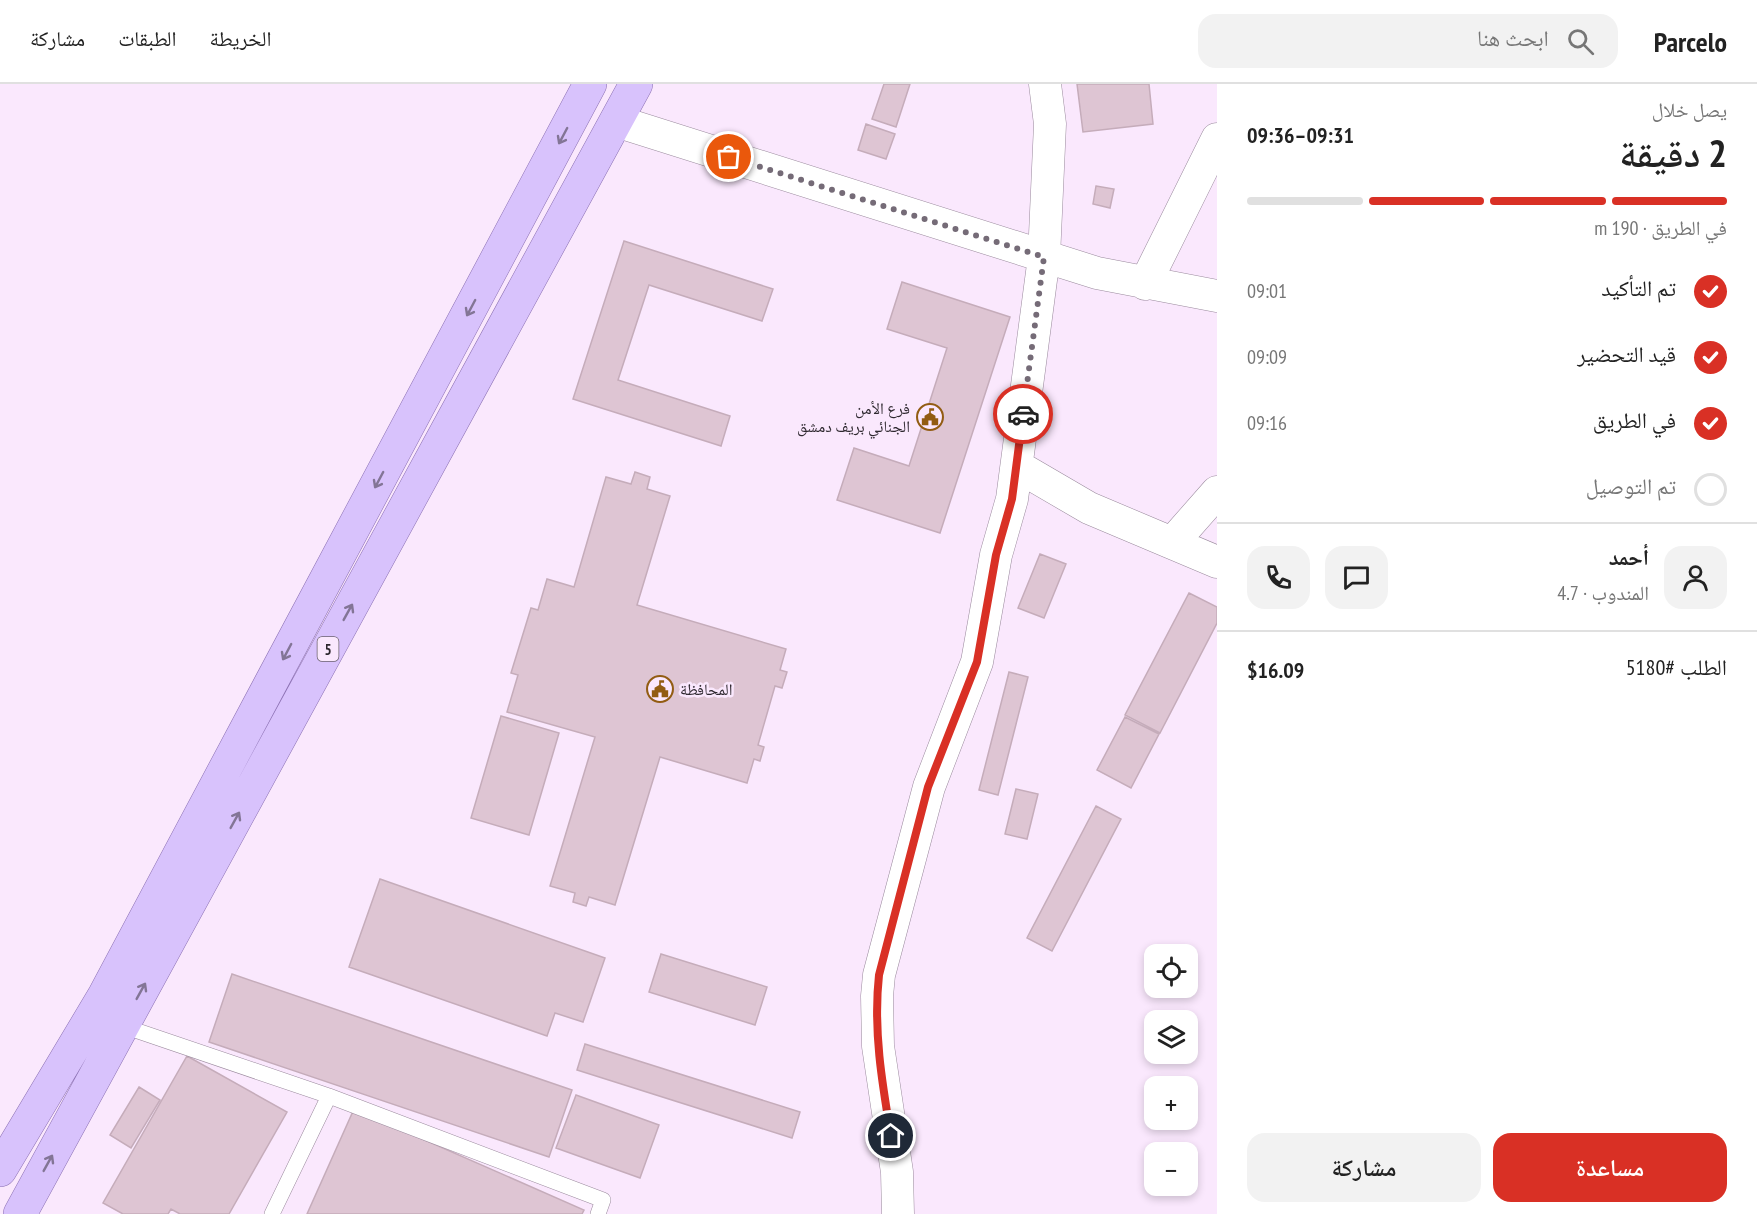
<!DOCTYPE html>
<html lang="ar">
<head>
<meta charset="utf-8">
<style>
	body { margin:0; font-family:"PT Sans Narrow","Noto Naskh Arabic",sans-serif; background:#f2f2f2; color:#222; direction:rtl; height:100vh; display:flex; flex-direction:column; font-size:22px; white-space:nowrap }
	* { box-sizing:border-box; margin:0 }
	p { font-size:20px; color:#767676 }
	.icon { flex:none; width:33px; height:33px; fill:none; stroke:currentColor; stroke-width:2; stroke-linecap:round; stroke-linejoin:round }
	.map { position:relative; flex:1; overflow:hidden; direction:ltr }
	.drawer { display:flex; flex-direction:column; background:#fff; width:540px }
	.drawer>* { flex:none }
	.fabs { position:absolute; left:1144px; top:860px; display:grid; gap:12px }
	.fabs a { display:grid; place-items:center; width:54px; height:54px; border-radius:12px; background:#fff; box-shadow:0 3px 9px #0003; font-size:30px }
	.pin { position:absolute; display:grid; place-items:center; width:51px; height:51px; color:#fff; margin:-26px; border:3px solid #fff; border-radius:50%; box-shadow:0 2px 6px #0007 }
	.courier { position:absolute; display:grid; place-items:center; width:60px; height:60px; margin:-30px; border:4px solid #d93025; border-radius:50%; background:#fff; color:#222; box-shadow:0 2px 8px #0007 }
	.overview em { font-style:normal; font-weight:600 }
	.overview div { display:flex; flex-direction:column-reverse }
	.overview { display:flex; align-items:center; justify-content:space-between; height:102px; padding:0 30px }
	h1 { font-size:39px; font-weight:600; line-height:45px }
	.bar { display:grid; grid-template-columns:repeat(4,1fr); gap:9px 6px; align-content:center; height:72px; padding:0 30px }
	.bar i { height:8px; border-radius:4px; background:#e0e0e0 }
	.bar .selected { background:#d93025 }
	.bar p { grid-column:span 4 }
	.line { display:flex; align-items:center; gap:15px; padding:0 30px; border-top:2px solid #e0e0e0 }
	.line div { flex:1 }
	.round { display:grid; place-items:center; flex:none; width:63px; height:63px; border-radius:18px; background:#f2f2f2 }
	ol { padding:0 30px; list-style:none }
	li { display:flex; align-items:center; gap:18px; height:66px }
	li p { margin-inline-start:auto }
	li .icon { padding:6px; border-radius:50%; background:#d93025; color:#fff; stroke-width:4 }
	li:last-child { color:#767676 }
	li i { width:33px; height:33px; border:3px solid #e0e0e0; border-radius:50% }
	.cta { display:flex; gap:12px; margin-top:auto; padding:12px 30px }
	.cta a { flex:1; height:69px; border-radius:18px; background:#d93025; color:#fff; font-size:24px; font-weight:600; line-height:69px; text-align:center }
	.cta a+a { background:#f2f2f2; color:#222 }
	header { display:flex; align-items:center; gap:36px; box-sizing:border-box; height:84px; padding:0 30px; background:#fff; border-bottom:2px solid #e0e0e0 }
	header strong { font-size:28px }
	nav { display:flex; gap:33px; margin-inline-start:auto; font-size:21px }
	.search { width:420px; height:54px; background:#f2f2f2; display:flex; align-items:center; gap:15px; box-sizing:border-box; padding:0 21px; border-radius:18px; color:#767676; font-size:22px }
	main { display:flex; flex:1; min-height:0 }
	.map>svg:first-child { display:block }
	.building { fill:#dec5d3; stroke:#c5acba; stroke-width:1.5 }
	.lines { fill:none; stroke-linecap:round; stroke-linejoin:round }
	.service-casing { stroke:#9a8a9d; stroke-width:16 }
	.minor-casing { stroke:#9a8a9d; stroke-width:33 }
	.primary-casing { stroke:#8c71b3; stroke-width:34 }
	.service { stroke:#fff; stroke-width:15 }
	.minor { stroke:#fff; stroke-width:32 }
	.primary { stroke:#d8c2fc; stroke-width:33 }
	.oneway { stroke:#837596 }
	.done { stroke:#756b77; stroke-width:6; stroke-dasharray:0 10.8 }
	.route { stroke:#d93025; stroke-width:8 }
	.labels { text-anchor:middle; dominant-baseline:central; stroke-width:5; stroke-linejoin:round; paint-order:stroke }
	.shield { fill:#fae8fd; stroke:#6b626d; stroke-width:1.5 }
	.shield-label { font-size:15px; font-weight:bold; fill:#2e282f }
	.poi-label { font-size:16px; fill:#2e282f; stroke:#fae8fd; text-anchor:end }
</style>
</head>
<body>
<header>
<strong>Parcelo</strong>
<div class="search"><svg class="icon" aria-label="search" viewBox="0 0 24 24"><circle cx="10" cy="10" r="6"/><path d="M15 15l6 6"/></svg>ابحث هنا</div>
<nav><a>الخريطة</a><a>الطبقات</a><a>مشاركة</a></nav>
</header>
<main>
<section class="drawer">
<div class="overview"><div><h1>2 دقيقة</h1><p>يصل خلال</p></div><em>09:31–09:36</em></div>
<div class="bar"><i class="selected"></i><i class="selected"></i><i class="selected"></i><i></i><p>في الطريق · 190 m</p></div>
<ol>
<li><svg class="icon" aria-label="check" viewBox="0 0 24 24"><path d="M5 12l5 5 9-10"/></svg>تم التأكيد<p>09:01</p></li>
<li><svg class="icon" aria-label="check" viewBox="0 0 24 24"><path d="M5 12l5 5 9-10"/></svg>قيد التحضير<p>09:09</p></li>
<li><svg class="icon" aria-label="check" viewBox="0 0 24 24"><path d="M5 12l5 5 9-10"/></svg>في الطريق<p>09:16</p></li>
<li><i></i>تم التوصيل</li>
</ol>
<div class="line" style="height:108px"><a class="round"><svg class="icon" aria-label="person" viewBox="0 0 24 24"><circle cx="12" cy="8" r="4"/><path d="M4 21q1-7 8-7t8 7"/></svg></a><div><b>أحمد</b><p>المندوب · 4.7</p></div><a class="round"><svg class="icon" aria-label="chat" viewBox="0 0 24 24"><path d="M4 5h16v11H9l-5 4z"/></svg></a><a class="round"><svg class="icon" aria-label="phone" viewBox="0 0 24 24"><path d="M5 4h4l2 5-3 2q2 4 5 5l2-3 5 2v4C11 20 4 13 5 4z"/></svg></a></div>
<div class="line" style="height:78px"><div>الطلب #5180</div><b>$16.09</b></div>
<div class="cta"><a>مساعدة</a><a>مشاركة</a></div>
</section>
<div class="map">
<svg width="1217" height="1130" viewBox="0 0 1217 1130">
	<rect width="100%" height="100%" fill="#fae8fd"/>
	<path class="building" d="M884,0H910L896,43L872,35Z
		M1077,0H1149L1153,40L1083,48Z
		M866,40L895,50L886,75L858,66Z
		M1096,102L1114,105L1110,124L1093,120Z
		M624,157L773,205L762,237L649,201L618,296L730,332L721,362L573,315Z
		M902,198L1010,233L940,449L837,416L854,364L909,382L947,264L887,245Z
		M635,388L650,393L647,405L670,412L637,521L786,565L780,586L787,588L782,604L775,602L758,661L764,663L760,677L754,675L747,699L660,673L615,821L589,813L586,822L573,818L575,809L550,802L595,653L507,628L518,591L511,589L531,524L538,526L547,495L574,503L606,393L631,400Z
		M1040,470L1066,480L1044,534L1018,524Z
		M1189,509L1217,523V539L1160,649L1125,631Z
		M1009,588L1028,593L998,711L979,706Z
		M501,632L559,649L529,751L471,734Z
		M1125,633L1159,650L1131,704L1097,686Z
		M1016,705L1038,710L1027,755L1005,750Z
		M1096,722L1121,735L1052,867L1027,854Z
		M380,795L605,874L583,938L555,929L547,952L349,883Z
		M661,870L767,903L755,941L649,908Z
		M232,890L572,1006L549,1073L209,958Z
		M585,960L800,1028L792,1054L577,986Z
		M187,972L287,1028L229,1130H180L171,1125L168,1130H123L103,1119Z
		M139,1003L160,1016L131,1064L110,1051Z
		M576,1011L659,1041L640,1094L556,1064Z
		M354,1025L584,1126L582,1130H307Z"/>
	<g class="lines">
		<defs>
			<path id="service" d="M123,942L329,1012L272,1130
				M329,1012L603,1116L598,1130"/>
			<path id="minor" d="M616,37L1097,189L1217,212
				M1145,200L1217,55
				M1017,382L1089,424L1217,478
				M1173,458L1217,408
				M898,1130L897,1088L878,962L877,912L879,891L929,703L977,578L996,471L1012,415L1044,173L1050,40L1045,0"/>
			<path id="primary" d="M0,1086L104,912L590,0
				M20,1130L636,0"/>
		</defs>
		<use href="#service" class="service-casing"/>
		<use href="#minor" class="minor-casing"/>
		<use href="#primary" class="primary-casing"/>
		<use href="#service" class="service"/>
		<use href="#minor" class="minor"/>
		<use href="#primary" class="primary"/>
	</g>
	<defs><path id="oneway-shaft" d="M-6 0H5M1.5-3L5.5 0L1.5 3" fill="none" stroke-width="1.6" stroke-linecap="round" stroke-linejoin="round" transform="scale(1.5)"/></defs>
	<g class="oneway">
		<use href="#oneway-shaft" transform="translate(563 52) rotate(118)"/>
		<use href="#oneway-shaft" transform="translate(471 224) rotate(118)"/>
		<use href="#oneway-shaft" transform="translate(379 396) rotate(118)"/>
		<use href="#oneway-shaft" transform="translate(348 528) rotate(-61)"/>
		<use href="#oneway-shaft" transform="translate(287 568) rotate(118)"/>
		<use href="#oneway-shaft" transform="translate(235 736) rotate(-61)"/>
		<use href="#oneway-shaft" transform="translate(141 907) rotate(-61)"/>
		<use href="#oneway-shaft" transform="translate(48 1079) rotate(-61)"/>
	</g>
	<g class="lines">
		<path class="done" d="M729,73L1044,173L1023,330"/>
		<path class="route" d="M891,1052C882,999 873,945 879,891L928,703L977,578L996,471L1012,415L1023,330"/>
	</g>
	<defs>
		<symbol id="civic-ring" viewBox="-11 -11 22 22"><circle r="9.5" fill="#fae8fd" stroke="#925c12" stroke-width="1.5"/><path d="M-.6-6.5H3V-4.5H.6V-3L4-1V1h2V6H-6V1h2V-1L-.6-3ZM-1.2 2.5V6h2.4V2.5Z" fill="#925c12"/></symbol>
	</defs>
	<g fill-rule="evenodd">
		<use href="#civic-ring" x="915" y="318" width="30" height="30"/>
		<use href="#civic-ring" x="645" y="590" width="30" height="30"/>
	</g>
	<g class="labels">
		<rect class="shield" x="317.5" y="553" width="21" height="24" rx="4.5"/>
		<g class="shield-label">
			<text x="328" y="565">5</text>
		</g>
		<g class="poi-label">
			<text x="910" y="324">فرع الأمن<tspan x="910" dy="18">الجنائي بريف دمشق</tspan></text>
			<text x="680" y="605" text-anchor="start">المحافظة</text>
		</g>
	</g>
</svg>
<div class="fabs">
<a><svg class="icon" aria-label="locate" viewBox="0 0 24 24"><circle cx="12" cy="12" r="6"/><path d="M12 2v4M12 18v4M2 12h4M18 12h4"/></svg></a>
<a><svg class="icon" aria-label="layers" viewBox="0 0 24 24"><path d="M12 4l9 5-9 5-9-5zM3 14l9 5 9-5"/></svg></a>
<a>+</a>
<a>−</a>
</div>
<div class="pin" style="left:729px;top:73px;background:#ea580c"><svg class="icon" aria-label="bag" viewBox="0 0 24 24"><path d="M5 8h14l-1 12H6zM9 8a3 3 0 0 1 6 0"/></svg></div>
<div class="pin" style="left:891px;top:1052px;background:#1f2937"><svg class="icon" aria-label="home" viewBox="0 0 24 24"><path d="M3 11l9-7 9 7M6 9v11h12V9"/></svg></div>
<div class="courier" style="left:1023px;top:330px"><svg class="icon" aria-label="car" viewBox="0 0 24 24"><path d="M5 17H2v-5l4-1 3-4h7l3 4 3 1v5h-3M9 17h6M6 11h13"/><circle cx="7" cy="17" r="2"/><circle cx="17" cy="17" r="2"/></svg></div>
</div>
</main>
</body>
</html>
